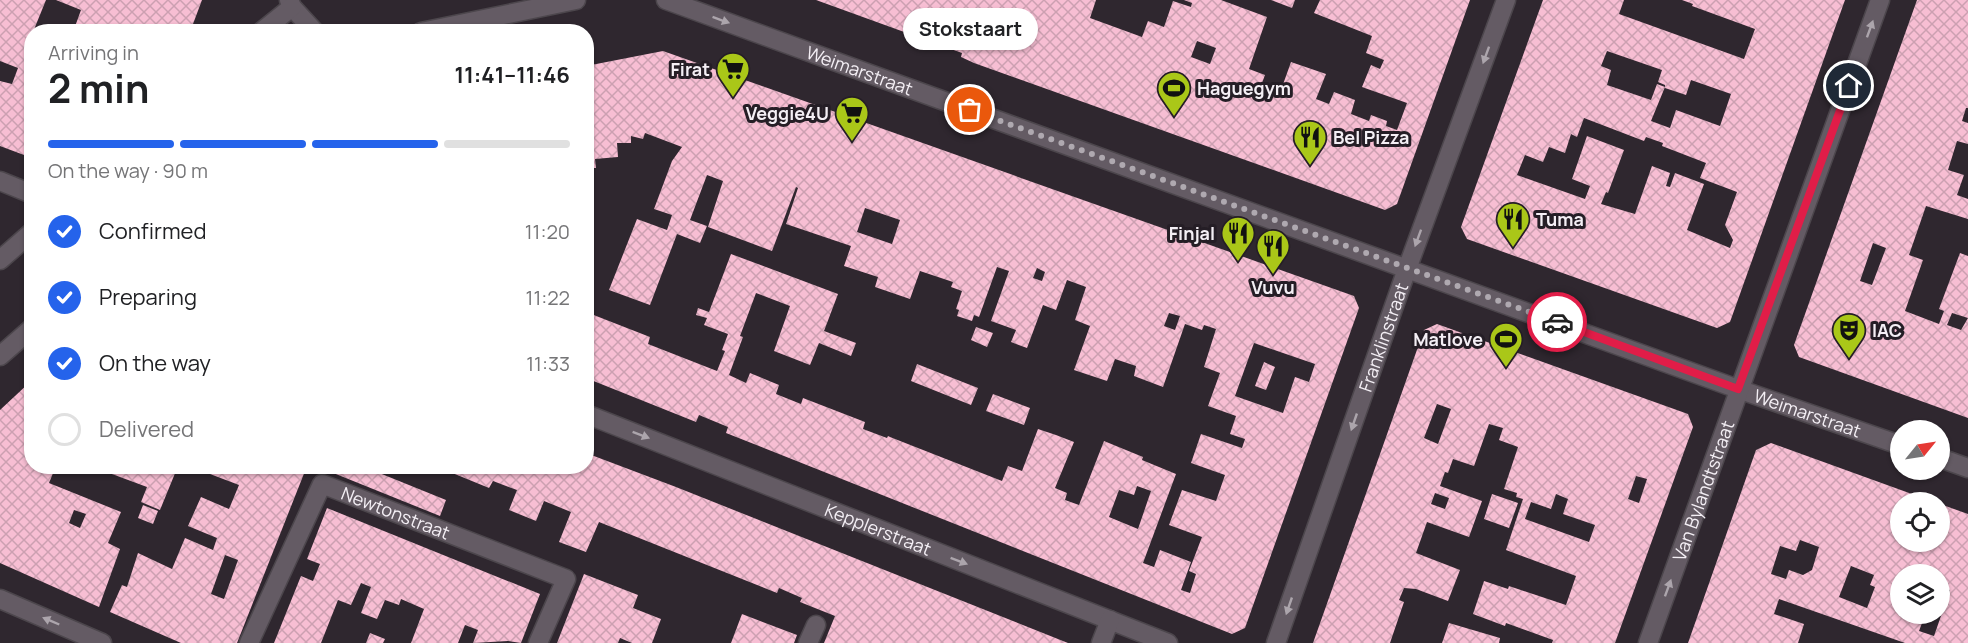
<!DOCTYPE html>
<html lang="en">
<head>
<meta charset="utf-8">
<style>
	body { margin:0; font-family:Manrope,sans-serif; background:#f6f6f6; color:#202124; height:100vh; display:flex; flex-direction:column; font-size:22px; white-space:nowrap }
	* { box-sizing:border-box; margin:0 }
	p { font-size:20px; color:#757577 }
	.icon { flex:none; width:33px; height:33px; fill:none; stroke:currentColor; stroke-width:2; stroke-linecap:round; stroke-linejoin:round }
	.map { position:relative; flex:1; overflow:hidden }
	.sheet { position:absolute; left:24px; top:24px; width:570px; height:450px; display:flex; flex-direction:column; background:#fff; border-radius:24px; box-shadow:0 2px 4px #0004 }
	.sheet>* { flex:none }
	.needle { width:39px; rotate:60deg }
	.buttons { position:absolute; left:1890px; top:420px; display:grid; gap:12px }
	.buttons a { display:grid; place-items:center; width:60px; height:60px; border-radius:50%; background:#fff; box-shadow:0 2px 4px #0004; font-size:30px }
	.pin { position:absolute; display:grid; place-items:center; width:51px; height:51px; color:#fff; margin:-26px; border:3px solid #fff; border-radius:50%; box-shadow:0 2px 6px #0007 }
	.courier { position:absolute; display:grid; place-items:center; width:60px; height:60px; margin:-30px; border:4px solid #e11d48; border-radius:50%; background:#fff; color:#222; box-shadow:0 2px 8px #0007 }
	.bubble { position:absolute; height:42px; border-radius:21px; background:#fff; box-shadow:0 2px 4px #0004; font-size:20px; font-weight:700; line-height:42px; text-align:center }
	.head em { font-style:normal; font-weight:700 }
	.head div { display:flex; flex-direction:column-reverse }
	.head { display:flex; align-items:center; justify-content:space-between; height:102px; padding:0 24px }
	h1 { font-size:39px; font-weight:700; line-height:45px }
	.bar { display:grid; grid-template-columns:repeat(4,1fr); gap:9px 6px; align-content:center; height:72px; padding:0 24px }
	.bar i { height:8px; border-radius:4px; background:#e0e0e0 }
	.bar .active { background:#2563eb }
	.bar p { grid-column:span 4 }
	ol { padding:0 24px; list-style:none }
	li { display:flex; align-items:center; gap:18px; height:66px }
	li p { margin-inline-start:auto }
	li .icon { padding:6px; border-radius:50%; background:#2563eb; color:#fff; stroke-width:4 }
	li:last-child { color:#757577 }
	li i { width:33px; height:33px; border:3px solid #e0e0e0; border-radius:50% }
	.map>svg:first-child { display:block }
	.building { fill:url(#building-cross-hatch); fill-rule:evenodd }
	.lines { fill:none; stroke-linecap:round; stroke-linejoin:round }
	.minor-casing { stroke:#4c464c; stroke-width:21 }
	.minor { stroke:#645b64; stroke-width:18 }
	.oneway { fill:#aca5ac }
	.done { stroke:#afa9b0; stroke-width:6; stroke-dasharray:0 10.8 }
	.route { stroke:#e11d48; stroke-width:8 }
	.labels { text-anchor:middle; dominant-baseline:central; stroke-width:6; stroke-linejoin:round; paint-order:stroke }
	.poi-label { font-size:18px; font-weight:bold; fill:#f4eff5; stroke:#251e26; text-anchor:end }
	.street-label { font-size:18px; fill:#f4eff5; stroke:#251e26 }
</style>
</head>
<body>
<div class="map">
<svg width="1968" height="643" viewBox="0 0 1968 643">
	<defs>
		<pattern id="building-cross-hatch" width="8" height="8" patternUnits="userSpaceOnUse" patternTransform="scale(1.5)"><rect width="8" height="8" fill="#f7bed3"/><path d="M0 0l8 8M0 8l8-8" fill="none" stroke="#cca0b1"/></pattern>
	</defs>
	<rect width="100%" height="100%" fill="#2f272f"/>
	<path class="building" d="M0,0H46L33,32H32L27,49L32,51V158L0,146V81L12,84L18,68L0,61Z
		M56,0H202L190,32H73L81,10Z
		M816,0H1096L1090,18L1142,37L1148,21L1164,27L1173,1L1191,7L1192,3L1184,0H1221L1267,17L1249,69L1265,75L1262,83L1281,90L1291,62L1326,74L1316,99L1329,104L1334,92L1355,100L1351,114L1369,121L1371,115L1387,121L1386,126L1397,130L1407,103L1362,87L1371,65L1380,69L1384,60L1366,53L1372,36L1314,13L1320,0H1470L1397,204L1385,210L974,63L961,57L962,53ZM1197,41L1216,48L1210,64L1191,57Z
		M1271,0H1295L1292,8Z
		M1543,0H1624L1619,14L1744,59L1755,29L1692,6L1693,4L1682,0H1845L1730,322L1717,328L1467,239L1461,227ZM1607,51L1662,70L1658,82L1665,85V88L1686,95L1691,80L1731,94L1720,126L1676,110L1670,128L1651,121L1665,87L1657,84L1651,100L1607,85L1611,70L1601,66ZM1584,118L1644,141L1646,137L1663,143L1662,146L1706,163L1700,178L1737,192L1725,225L1733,240L1730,248L1687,230L1704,184L1675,173L1670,187L1666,186L1670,173L1652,166L1635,214L1601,204L1606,192L1608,193L1624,150L1587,136L1572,179L1590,186L1585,199L1517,175L1525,155L1543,162L1549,147L1565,153L1571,134L1577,137Z
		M1917,0H1968V108H1966L1962,121L1968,123V144L1957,141L1948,170L1964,175L1957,195L1968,199V219L1926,206L1909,255L1923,260L1905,311L1939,324L1944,311L1939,309L1960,253L1968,256V418L1799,357L1794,345ZM1873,243L1886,248L1872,285L1860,281ZM1952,313L1968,318L1961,330L1947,325Z
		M663,51L1354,296L1359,308L1245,628L1232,634L726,433L728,427L699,415L696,422L586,378V312L650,337L648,344L717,371L725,351L722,350L728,334L704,325L707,318L696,315L698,308L709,312L731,254L838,294L824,331L856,343L851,356L819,343L810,365L774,351L790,306L756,293L740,336L743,337L729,375L746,383L750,373L779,385L776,394L801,404L803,398L865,422L863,429L887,438L888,436L890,437L1002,481L1008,466L1022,471L1038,429L1056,435L1074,442L1055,488L1067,493L1065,500L1079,505L1104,441L1143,457L1142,460L1176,474L1143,563L1154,567L1160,550L1191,562L1181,590L1190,593L1196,574L1189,571L1202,537L1169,525L1182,490L1216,501L1225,475L1191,463L1201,434L1242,448L1245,439L1230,434L1236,416L1208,406L1220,373L1204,367L1216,329L1204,325L1202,330L1185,324L1163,387L1134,376L1136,366L1115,359L1107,381L1074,370L1090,326L1075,320L1086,287L1067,280L1056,310L1043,305L1027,348L1011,342L1016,330L991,321L1009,271L997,267L979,317L974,315L972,321L957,316L959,310L956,309L962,291L951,287L953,282L920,271L910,299L875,287L878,277L844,266L851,246L786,224L798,188L796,187L772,251L708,227L723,181L707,175L690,220L707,226L700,243L677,234L650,305L609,290L637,219L667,230L672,215L654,209L672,161L682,147L645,133L643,139L631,136V143H617L618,157L595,159L596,168H586V66ZM865,208L900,220L892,244L857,232ZM1037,268L1045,272L1042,281L1033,278ZM1169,313L1180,316L1175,330L1164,326ZM1254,343L1315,364L1309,382L1295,377L1283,413L1235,396ZM1137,486L1151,491L1138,529L1109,517L1119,490L1134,495Z
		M1437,324L1688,414L1693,427L1615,643H1552L1553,640L1506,623L1505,626L1473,614L1484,581L1508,589L1509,586L1566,605L1576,576L1506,550L1523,499L1516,497L1517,493L1504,489L1518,447L1499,440L1503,428L1489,424L1474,466L1453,459L1448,473L1445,472L1440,486L1482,501L1469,537L1427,522L1416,553L1460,570L1448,601L1416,589L1404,588L1399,600L1404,602L1390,643H1313L1424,330ZM1437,404L1451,409L1438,444L1424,438ZM1636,476L1647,479L1639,503L1628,499ZM1435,493L1449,498L1445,509L1431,504ZM1556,494L1568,499L1563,514L1595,525L1589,542L1525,519L1531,502L1551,509Z
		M976,327L993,333L987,347L971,340Z
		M1264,362L1275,367L1266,390L1255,386Z
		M917,364L978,388L971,405L911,381Z
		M30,382L32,466H56L49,483L121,512L108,543L120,549L99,607L0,563V410ZM74,510L86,514L80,528L69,523Z
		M993,394L1030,408L1024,425L986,411Z
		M1771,443L1934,502H1900V542H1940V504L1968,514V643H1905L1779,599L1774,614L1804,624L1798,643H1688L1756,450ZM1800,540L1819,547L1812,570L1803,575L1789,570L1786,579L1771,574L1780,546L1796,551ZM1851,566L1874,575L1870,585L1875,587L1867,608L1839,597ZM1900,574H1940V587L1950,590L1934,636L1919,631L1922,623L1909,619L1911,614H1900V597L1895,595L1899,582L1900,583Z
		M586,453L676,487L1068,643H824L835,616L800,602L802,598L779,588L777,593L599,522L586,552L559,542L571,512L544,501L536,521L509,510L517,490L493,481L489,488L445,470L447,466H586Z
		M151,466L157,470L159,466H178L160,510L141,502L147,487L93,467Z
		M213,466H307L237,643H181L110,612L122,585L127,587L138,553L172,569L185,538L213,550L217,538L188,526L201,497L229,509L239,485L210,474ZM225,555L238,560L224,599L211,594Z
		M316,466H362L446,500L440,516Z
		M1492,494L1518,503L1509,528L1484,519Z
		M143,505L158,511L153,524L138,518Z
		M327,508L540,594L521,643L508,641L473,643L478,630L465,625L458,643H411L424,609L401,599L399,605L385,600L377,619L361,613L371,587L361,583L351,605L338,600L321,643H274L301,576L313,581L320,564L307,559Z
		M584,574L638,595L633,608L661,619L652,643H632L620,638L618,643H557Z
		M742,614L797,635L794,643H731Z
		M1449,623L1500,638L1499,643H1442Z
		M370,633L385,639L383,643H366Z"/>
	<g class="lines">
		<defs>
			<g id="minor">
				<path d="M289,0L292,7L315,32"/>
				<path id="s1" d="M666,0L1738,389L1900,445"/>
				<path d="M261,32L292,7"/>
				<path d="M421,32L576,0"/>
				<path d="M0,181L32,194"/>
				<path d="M0,260L32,232"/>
				<path d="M0,356L32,328"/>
				<path id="s2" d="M586,414L1168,643"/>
				<path d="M1940,458L1968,468"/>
				<path d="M0,599L102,643"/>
				<path id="s3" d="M249,643L322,484L566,579L538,643"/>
				<path d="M808,643L816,625"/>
				<path d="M1101,643L1110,620"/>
				<path id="s4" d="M1276,643L1407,269L1506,0"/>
				<path id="s5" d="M1648,643L1880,0"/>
			</g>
		</defs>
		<use href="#minor" class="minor-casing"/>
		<use href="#minor" class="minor"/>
	</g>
	<defs><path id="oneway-solid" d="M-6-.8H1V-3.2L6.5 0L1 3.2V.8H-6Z" transform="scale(1.5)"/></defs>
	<g class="oneway">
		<use href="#oneway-solid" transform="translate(721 20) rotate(20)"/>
		<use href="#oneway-solid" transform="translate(1870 29) rotate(-70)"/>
		<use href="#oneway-solid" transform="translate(1486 55) rotate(110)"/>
		<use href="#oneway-solid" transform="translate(1418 238) rotate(110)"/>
		<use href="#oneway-solid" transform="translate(1354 422) rotate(109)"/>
		<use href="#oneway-solid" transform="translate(641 435) rotate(21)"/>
		<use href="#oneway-solid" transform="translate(959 561) rotate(21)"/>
		<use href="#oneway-solid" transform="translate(1668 588) rotate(-70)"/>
		<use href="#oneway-solid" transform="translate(1289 606) rotate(109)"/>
		<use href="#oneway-solid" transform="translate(51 621) rotate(-157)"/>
	</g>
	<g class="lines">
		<path class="done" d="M970,110L1557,322"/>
		<path class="route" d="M1557,322L1738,389L1849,86"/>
	</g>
	<defs>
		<symbol id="supermarket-pin" viewBox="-11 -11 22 30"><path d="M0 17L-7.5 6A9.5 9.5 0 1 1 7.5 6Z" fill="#aac718" stroke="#251e26"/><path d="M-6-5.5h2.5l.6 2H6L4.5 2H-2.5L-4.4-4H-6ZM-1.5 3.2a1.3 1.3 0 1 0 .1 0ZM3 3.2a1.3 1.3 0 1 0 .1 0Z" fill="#111"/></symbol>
		<symbol id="stadium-pin" viewBox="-11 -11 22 30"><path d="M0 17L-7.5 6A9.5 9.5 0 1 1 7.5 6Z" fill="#aac718" stroke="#251e26"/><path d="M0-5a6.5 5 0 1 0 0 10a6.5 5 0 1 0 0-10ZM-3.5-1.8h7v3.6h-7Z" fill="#111"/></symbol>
		<symbol id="restaurant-pin" viewBox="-11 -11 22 30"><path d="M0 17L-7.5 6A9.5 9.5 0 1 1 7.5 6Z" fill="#aac718" stroke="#251e26"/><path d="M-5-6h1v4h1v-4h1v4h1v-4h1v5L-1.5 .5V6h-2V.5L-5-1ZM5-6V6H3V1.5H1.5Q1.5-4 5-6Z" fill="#111"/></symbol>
		<symbol id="theatre-pin" viewBox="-11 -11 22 30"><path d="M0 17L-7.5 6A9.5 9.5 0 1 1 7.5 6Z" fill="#aac718" stroke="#251e26"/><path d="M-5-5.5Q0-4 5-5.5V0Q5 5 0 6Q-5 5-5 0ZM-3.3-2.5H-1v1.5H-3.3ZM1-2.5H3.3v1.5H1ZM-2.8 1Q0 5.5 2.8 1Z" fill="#111"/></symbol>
	</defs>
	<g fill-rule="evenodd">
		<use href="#supermarket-pin" x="714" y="50" width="38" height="52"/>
		<use href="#stadium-pin" x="1155" y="69" width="38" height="52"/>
		<use href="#supermarket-pin" x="833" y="94" width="38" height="52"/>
		<use href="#restaurant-pin" x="1291" y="118" width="38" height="52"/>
		<use href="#restaurant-pin" x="1494" y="200" width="38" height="52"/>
		<use href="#restaurant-pin" x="1219" y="214" width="38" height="52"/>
		<use href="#restaurant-pin" x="1254" y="227" width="38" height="52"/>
		<use href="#theatre-pin" x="1830" y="311" width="38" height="52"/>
		<use href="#stadium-pin" x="1487" y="320" width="38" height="52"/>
	</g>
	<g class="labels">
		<g class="poi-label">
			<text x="710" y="69">Firat</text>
			<text x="1197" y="88" text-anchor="start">Haguegym</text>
			<text x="829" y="113">Veggie4U</text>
			<text x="1333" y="137" text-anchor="start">Bel Pizza</text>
			<text x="1536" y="219" text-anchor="start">Tuma</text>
			<text x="1215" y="233">Finjal</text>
			<text x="1273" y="287" text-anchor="middle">Vuvu</text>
			<text x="1872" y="330" text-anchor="start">IAC</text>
			<text x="1483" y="339">Matlove</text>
		</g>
		<g class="street-label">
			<text stroke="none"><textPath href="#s1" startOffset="206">Weimarstraat</textPath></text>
			<text stroke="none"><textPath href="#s4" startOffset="324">Franklinstraat</textPath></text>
			<text stroke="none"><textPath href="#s1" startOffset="1214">Weimarstraat</textPath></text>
			<text stroke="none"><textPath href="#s5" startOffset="162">Van Bylandtstraat</textPath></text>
			<text stroke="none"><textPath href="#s3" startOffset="254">Newtonstraat</textPath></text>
			<text stroke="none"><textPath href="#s2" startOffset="314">Kepplerstraat</textPath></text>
		</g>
	</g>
</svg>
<div class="buttons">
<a><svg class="needle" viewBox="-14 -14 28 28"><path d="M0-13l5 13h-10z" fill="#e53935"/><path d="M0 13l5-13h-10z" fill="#757577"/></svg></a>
<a><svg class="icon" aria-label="locate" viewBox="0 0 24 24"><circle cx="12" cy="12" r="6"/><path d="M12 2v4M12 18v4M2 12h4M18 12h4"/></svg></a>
<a><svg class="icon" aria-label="layers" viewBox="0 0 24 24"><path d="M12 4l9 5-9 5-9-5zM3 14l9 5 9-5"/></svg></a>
</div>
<div class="pin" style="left:970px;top:110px;background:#ea580c"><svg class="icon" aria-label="bag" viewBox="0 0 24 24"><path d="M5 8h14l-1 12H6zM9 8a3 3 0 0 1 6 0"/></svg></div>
<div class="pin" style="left:1849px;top:86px;background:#1f2937"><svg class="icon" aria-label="home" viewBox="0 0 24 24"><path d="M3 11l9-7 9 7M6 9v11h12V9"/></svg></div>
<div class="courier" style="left:1557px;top:322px"><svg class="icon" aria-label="car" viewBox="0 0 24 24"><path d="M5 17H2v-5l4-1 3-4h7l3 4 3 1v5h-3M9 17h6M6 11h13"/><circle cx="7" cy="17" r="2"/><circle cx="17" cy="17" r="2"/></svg></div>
<div class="bubble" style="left:903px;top:8px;width:135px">Stokstaart</div>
<section class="sheet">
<div class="head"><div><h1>2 min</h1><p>Arriving in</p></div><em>11:41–11:46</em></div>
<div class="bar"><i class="active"></i><i class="active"></i><i class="active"></i><i></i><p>On the way · 90 m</p></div>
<ol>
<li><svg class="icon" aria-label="check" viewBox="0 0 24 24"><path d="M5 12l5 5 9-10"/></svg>Confirmed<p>11:20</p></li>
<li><svg class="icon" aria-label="check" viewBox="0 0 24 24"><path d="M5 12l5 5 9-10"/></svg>Preparing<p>11:22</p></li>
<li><svg class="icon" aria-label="check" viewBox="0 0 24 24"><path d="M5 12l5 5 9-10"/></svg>On the way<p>11:33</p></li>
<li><i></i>Delivered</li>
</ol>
</section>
</div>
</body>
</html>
